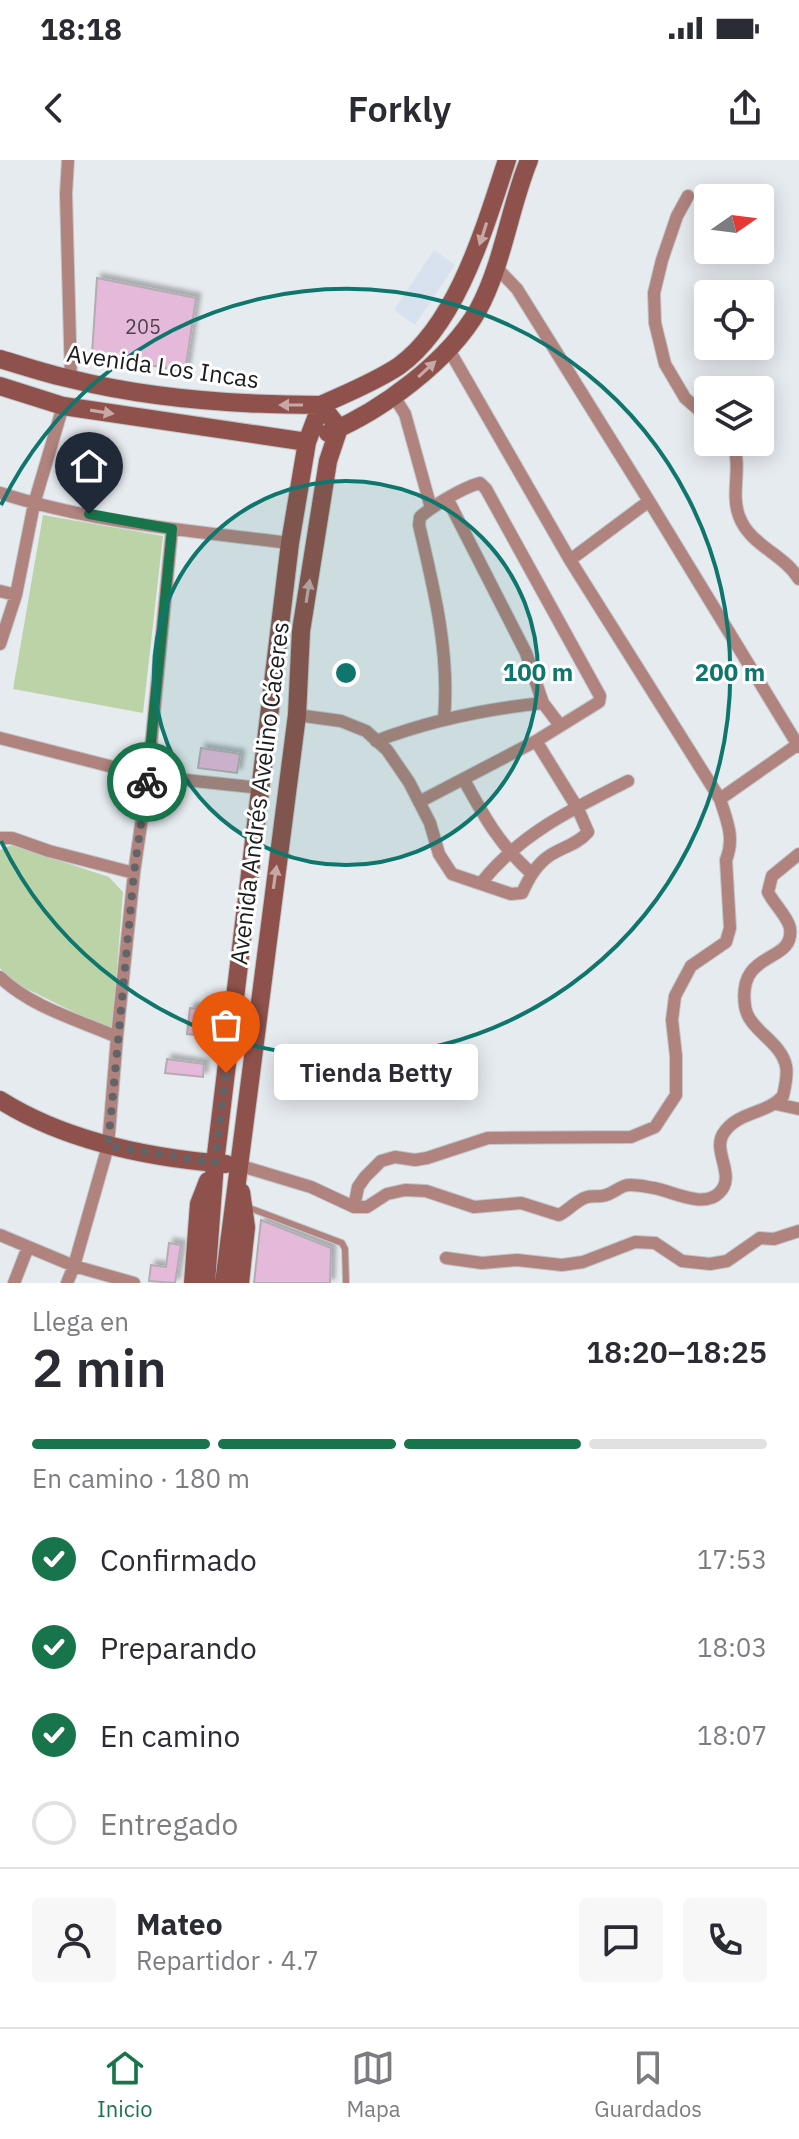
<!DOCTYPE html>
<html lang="es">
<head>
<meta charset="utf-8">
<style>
	body { margin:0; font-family:"IBM Plex Sans",sans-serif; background:#f7f7f7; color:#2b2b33; height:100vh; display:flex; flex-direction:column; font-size:30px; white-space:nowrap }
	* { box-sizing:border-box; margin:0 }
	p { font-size:26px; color:#7c7c81 }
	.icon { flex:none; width:44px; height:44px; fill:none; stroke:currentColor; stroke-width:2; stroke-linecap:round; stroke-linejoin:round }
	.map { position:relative; height:1123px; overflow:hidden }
	.sheet { display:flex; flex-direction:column; background:#fff; flex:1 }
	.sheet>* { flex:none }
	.needle { width:52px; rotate:76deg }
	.controls { position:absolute; left:694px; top:24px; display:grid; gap:16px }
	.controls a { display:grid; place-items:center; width:80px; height:80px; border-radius:8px; background:#fff; box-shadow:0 4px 20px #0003; font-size:40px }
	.pin { position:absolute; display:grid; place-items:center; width:68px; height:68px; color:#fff; margin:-82px -34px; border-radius:50% 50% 50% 0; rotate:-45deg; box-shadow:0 0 8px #0007 }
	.pin .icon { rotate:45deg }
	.courier { position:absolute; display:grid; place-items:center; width:80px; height:80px; margin:-40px; border:6px solid #18754b; border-radius:50%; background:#fff; color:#222; box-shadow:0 2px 10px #0007 }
	.bubble { position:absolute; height:56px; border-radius:8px; background:#fff; box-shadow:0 4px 20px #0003; font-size:26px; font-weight:600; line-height:56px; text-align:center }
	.head em { font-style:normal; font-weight:600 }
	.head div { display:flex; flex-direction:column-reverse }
	.head { display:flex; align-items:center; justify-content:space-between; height:136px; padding:0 32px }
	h1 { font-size:52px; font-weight:600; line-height:60px }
	.bar { display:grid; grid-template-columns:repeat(4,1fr); gap:12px 8px; align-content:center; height:96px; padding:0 32px }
	.bar i { height:10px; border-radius:6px; background:#e1e1e2 }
	.bar .selected { background:#18754b }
	.bar p { grid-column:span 4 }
	.line { display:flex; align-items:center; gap:20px; padding:0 32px; border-top:2px solid #e1e1e2 }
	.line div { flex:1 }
	.round { display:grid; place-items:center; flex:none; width:84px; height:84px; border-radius:8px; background:#f7f7f7 }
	ol { padding:0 32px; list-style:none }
	li { display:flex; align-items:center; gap:24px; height:88px }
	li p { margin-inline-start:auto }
	li .icon { padding:8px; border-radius:50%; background:#18754b; color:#fff; stroke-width:4 }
	li:last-child { color:#7c7c81 }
	li i { width:44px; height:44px; border:4px solid #e1e1e2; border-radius:50% }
	.status { display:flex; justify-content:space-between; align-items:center; height:56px; padding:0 40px; background:#fff; direction:ltr }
	.status svg { height:22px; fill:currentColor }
	header { display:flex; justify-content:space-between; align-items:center; height:104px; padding:0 32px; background:#fff; font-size:36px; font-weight:600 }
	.menu { display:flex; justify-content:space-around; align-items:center; height:112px; border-top:2px solid #e1e1e2; background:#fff; font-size:22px; color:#7c7c81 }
	.menu a { display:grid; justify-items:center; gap:4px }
	.menu .selected { color:#18754b }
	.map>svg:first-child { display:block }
	.built { fill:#d8e2ee }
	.green { fill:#bcd3a8 }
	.building { fill:#e5b9d9; stroke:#b3adb1; stroke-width:2; filter:url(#shadow) }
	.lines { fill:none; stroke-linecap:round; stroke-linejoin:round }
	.lane-casing { stroke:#c1c6ca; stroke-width:8 }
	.street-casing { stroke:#c1c6ca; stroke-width:14 }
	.secondary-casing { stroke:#c1c6ca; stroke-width:20 }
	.lane { stroke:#b0837e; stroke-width:6 }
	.street { stroke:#b0837e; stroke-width:12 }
	.secondary { stroke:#8f514b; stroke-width:18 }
	.oneway { fill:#c7a8a5 }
	.done { stroke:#626468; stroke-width:8; stroke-dasharray:0 14.4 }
	.route { stroke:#18754b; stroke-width:10 }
	.ring { fill:none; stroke:#0f766e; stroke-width:4 }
	.labels { text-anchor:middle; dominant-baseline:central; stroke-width:6; stroke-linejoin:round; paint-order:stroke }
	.number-label { font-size:20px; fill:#4e434d }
	.street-label { font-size:24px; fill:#1b1c1e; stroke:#fff }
	.centre { fill:#0f766e; stroke:#fff; stroke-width:4 }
	.ring-label { font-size:24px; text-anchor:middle; font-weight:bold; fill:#0f766e; stroke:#fff; stroke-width:6; stroke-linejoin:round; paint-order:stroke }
</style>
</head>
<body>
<div class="status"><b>18:18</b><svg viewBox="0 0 49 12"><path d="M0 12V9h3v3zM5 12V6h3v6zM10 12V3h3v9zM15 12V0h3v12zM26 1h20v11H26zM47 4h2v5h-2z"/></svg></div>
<header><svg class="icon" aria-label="back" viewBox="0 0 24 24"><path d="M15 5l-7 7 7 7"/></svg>Forkly<svg class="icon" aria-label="share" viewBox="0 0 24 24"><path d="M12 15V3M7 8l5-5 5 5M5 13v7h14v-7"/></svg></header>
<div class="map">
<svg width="799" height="1123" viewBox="0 0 799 1123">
	<defs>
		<filter id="shadow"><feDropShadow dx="4.5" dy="-4.5" stdDeviation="2" flood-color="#0004"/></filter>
	</defs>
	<rect width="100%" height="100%" fill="#e6ebf0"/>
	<path class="built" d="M434,90L455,105L415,165L394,150Z"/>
	<path class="green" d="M43,355L163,376L143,553L13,529Z
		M12,685L109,717L123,732L112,871L15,823L0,808V690Z"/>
	<path class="building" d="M97,118L196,138L185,212L92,194Z
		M201,588L240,594L237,613L198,608Z
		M190,848L209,850L206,876L187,874Z
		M167,899L204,904L203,917L165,913Z
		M261,1060L331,1088L330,1123H254Z
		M169,1083L181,1085L175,1123L149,1121L151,1105L166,1107Z"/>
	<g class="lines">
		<defs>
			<path id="lane" d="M247,1047L342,1083L345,1089L346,1123"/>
			<path id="street" d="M68,0L66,34L71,219
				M688,36L677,56L662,100L654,133L655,163L665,204L685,238L708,258
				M496,107L517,129L649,341L799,587
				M393,235L405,254L431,348
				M732,282C743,306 730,332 739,356C750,386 783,393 799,419
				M0,333C93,363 193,371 290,383
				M448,340L526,493L543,543L559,564
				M570,400L649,341
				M0,431L16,435
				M0,484L16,435L34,344L63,246
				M297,555L341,561L366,571L387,590L409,622L430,663L439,694L452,714L511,734L522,733C529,718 536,705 549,696C562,687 577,685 588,672L578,649L536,581
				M0,578L148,616L260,628
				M376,581C431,560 485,549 543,543
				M464,620C485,658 499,684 531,713
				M720,639L797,585
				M419,642L536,581L599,542L600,536L486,329L480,323C462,328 434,345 420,357L419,365C434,429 450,493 444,559
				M0,678H12L49,691L134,713
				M481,723C520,674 572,649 628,621
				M0,817C31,847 78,860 117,877
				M776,944L799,949
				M238,1005L311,1027L354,1047H367L387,1034L405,1030L426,1031L474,1047L521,1043L559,1055C567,1051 572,1045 579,1041C587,1035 592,1037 602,1036C611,1035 616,1029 624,1026C632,1023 646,1027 654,1028C672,1031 703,1049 719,1033C737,1016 712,992 723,974C737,951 766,955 783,936C785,927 788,915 786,906C781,881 748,870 745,846C737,788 795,805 790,768C788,757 773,743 768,732L772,716L799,694
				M354,1047L358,1027L365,1017L381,1001L395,997L415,1000L427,998L488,978L631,977L655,967L676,935V896L672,860L675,836L691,806L726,782L730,768L726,700C735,678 727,661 720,639L570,400L448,188
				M0,1075L74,1106L134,1123
				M446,1098L482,1103L517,1100L562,1105L583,1102L635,1082L655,1083L682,1101L710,1104L727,1101L760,1078L774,1079L799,1071
				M14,1123L28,1087
				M67,1123L74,1106L108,986L117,877L134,713L148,616L172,369"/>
			<path id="secondary" d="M0,199C24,206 47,214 71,219C151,239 239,245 321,245
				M0,226L63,246L307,282
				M328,273C381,251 449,201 478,150C503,104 509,49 529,0
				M0,940C65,981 151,998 226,1004
				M193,1123L199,1044L208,1021
				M206,1123L215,1003L290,383L307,282L321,245C347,233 375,222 399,206C458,163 485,66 507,0
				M224,1123L297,555L301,471L328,301L339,268L321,245
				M240,1123L246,1067L241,1032"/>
		</defs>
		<use href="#lane" class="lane-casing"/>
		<use href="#street" class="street-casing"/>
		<use href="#secondary" class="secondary-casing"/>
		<use href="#lane" class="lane"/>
		<use href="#street" class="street"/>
		<use href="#secondary" class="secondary"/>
	</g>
	<defs><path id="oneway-solid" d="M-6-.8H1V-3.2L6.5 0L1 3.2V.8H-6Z" transform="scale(2)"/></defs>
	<g class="oneway">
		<use href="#oneway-solid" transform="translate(483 74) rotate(108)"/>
		<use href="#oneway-solid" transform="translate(427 209) rotate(-43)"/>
		<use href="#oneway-solid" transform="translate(291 245) rotate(-180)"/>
		<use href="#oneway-solid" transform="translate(102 252) rotate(9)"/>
		<use href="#oneway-solid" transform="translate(308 431) rotate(-81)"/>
		<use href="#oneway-solid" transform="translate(275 717) rotate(-82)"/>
	</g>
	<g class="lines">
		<path class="done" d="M147,622L134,713L108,986L215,1003L226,913"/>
		<path class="route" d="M89,354L172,369L147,622"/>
	</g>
	<circle cx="346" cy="513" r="192" fill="#0f766e" fill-opacity=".12"/>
	<g class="ring">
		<circle cx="346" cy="513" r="192"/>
		<path d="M1 345A384 384 0 1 1 1 681"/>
	</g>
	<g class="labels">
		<g class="number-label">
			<text x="143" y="166">205</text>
		</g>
		<g class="street-label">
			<text transform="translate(163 206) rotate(8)">Avenida Los Incas</text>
			<text transform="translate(259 633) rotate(-83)">Avenida Andrés Avelino Cáceres</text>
		</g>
	</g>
	<circle cx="346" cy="513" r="12" class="centre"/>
	<g class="ring-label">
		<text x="538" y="521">100 m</text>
		<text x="730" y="521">200 m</text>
	</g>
</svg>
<div class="controls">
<a><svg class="needle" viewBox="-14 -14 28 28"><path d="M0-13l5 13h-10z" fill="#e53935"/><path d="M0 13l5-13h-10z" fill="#7c7c81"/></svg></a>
<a><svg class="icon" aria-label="locate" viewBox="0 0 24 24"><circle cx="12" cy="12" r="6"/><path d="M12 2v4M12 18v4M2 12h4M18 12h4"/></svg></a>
<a><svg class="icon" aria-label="layers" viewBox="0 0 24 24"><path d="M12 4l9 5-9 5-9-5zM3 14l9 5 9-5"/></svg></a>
</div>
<div class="pin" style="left:226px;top:913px;background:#ea580c"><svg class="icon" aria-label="bag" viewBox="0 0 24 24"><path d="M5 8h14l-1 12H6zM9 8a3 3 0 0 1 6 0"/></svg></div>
<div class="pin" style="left:89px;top:354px;background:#1f2937"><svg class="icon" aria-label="home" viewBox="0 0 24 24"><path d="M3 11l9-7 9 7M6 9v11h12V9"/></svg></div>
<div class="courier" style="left:147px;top:622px"><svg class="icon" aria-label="bike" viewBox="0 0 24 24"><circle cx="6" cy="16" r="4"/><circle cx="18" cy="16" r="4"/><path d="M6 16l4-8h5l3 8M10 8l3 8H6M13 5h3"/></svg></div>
<div class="bubble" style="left:274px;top:884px;width:204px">Tienda Betty</div>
</div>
<section class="sheet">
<div class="head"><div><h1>2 min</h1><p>Llega en</p></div><em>18:20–18:25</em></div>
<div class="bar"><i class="selected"></i><i class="selected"></i><i class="selected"></i><i></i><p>En camino · 180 m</p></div>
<ol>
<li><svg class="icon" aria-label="check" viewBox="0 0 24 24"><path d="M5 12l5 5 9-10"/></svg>Confirmado<p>17:53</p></li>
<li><svg class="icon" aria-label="check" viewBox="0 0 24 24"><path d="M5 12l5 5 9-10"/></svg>Preparando<p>18:03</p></li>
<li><svg class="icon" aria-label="check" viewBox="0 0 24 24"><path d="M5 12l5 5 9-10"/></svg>En camino<p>18:07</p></li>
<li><i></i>Entregado</li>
</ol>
<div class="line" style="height:144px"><a class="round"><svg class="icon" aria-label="person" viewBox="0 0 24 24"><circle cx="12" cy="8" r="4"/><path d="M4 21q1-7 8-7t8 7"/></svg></a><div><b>Mateo</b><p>Repartidor · 4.7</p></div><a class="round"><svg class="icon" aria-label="chat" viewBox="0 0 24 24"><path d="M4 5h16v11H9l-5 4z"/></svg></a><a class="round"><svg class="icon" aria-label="phone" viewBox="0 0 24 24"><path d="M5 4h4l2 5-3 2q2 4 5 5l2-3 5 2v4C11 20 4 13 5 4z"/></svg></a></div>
</section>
<nav class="menu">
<a class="selected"><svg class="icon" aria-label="home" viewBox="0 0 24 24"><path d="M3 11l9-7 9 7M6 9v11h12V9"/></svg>Inicio</a>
<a><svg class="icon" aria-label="map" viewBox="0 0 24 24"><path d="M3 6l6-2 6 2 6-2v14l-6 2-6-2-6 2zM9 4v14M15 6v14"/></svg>Mapa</a>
<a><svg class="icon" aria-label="saved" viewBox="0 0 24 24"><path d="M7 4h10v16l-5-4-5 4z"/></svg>Guardados</a>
</nav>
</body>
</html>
